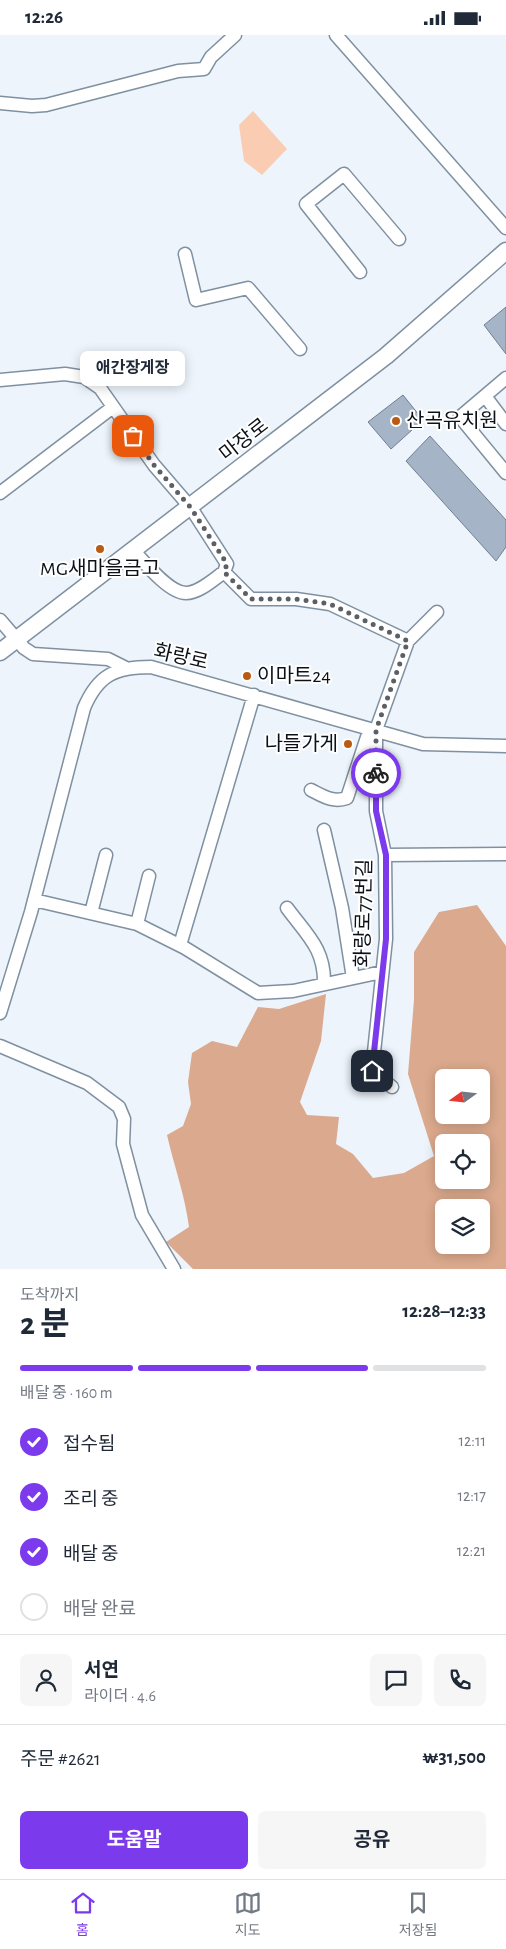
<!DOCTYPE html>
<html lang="ko">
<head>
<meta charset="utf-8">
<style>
	body { margin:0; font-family:"Alegreya Sans","Noto Sans KR",sans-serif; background:#f6f6f7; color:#1f2937; height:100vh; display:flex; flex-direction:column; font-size:19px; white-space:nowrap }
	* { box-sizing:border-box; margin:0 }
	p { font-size:16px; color:#747a83 }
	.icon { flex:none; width:28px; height:28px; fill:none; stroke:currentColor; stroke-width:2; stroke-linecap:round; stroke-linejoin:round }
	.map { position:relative; height:1234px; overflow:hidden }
	.drawer { display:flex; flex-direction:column; background:#fff; flex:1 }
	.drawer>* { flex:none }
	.needle { width:32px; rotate:255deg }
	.buttons { position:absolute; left:435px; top:1034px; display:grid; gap:10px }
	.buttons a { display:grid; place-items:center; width:55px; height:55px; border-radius:8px; background:#fff; box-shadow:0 2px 12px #0003; font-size:25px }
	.pin { position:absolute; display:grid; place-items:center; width:42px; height:42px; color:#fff; margin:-21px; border-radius:10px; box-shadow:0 2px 8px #0006 }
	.courier { position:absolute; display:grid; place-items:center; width:50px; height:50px; margin:-25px; border:4px solid #7c3aed; border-radius:50%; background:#fff; color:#222; box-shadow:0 1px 6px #0007 }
	.bubble { position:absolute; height:35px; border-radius:8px; background:#fff; box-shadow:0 2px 12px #0003; font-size:16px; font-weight:700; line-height:35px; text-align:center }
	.headline em { font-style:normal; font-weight:700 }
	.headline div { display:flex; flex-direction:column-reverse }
	.headline { display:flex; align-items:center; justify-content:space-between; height:85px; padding:0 20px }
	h1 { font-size:32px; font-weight:700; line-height:38px }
	.bar { display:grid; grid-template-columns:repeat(4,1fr); gap:8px 5px; align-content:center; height:60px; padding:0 20px }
	.bar i { height:6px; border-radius:4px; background:#e0e1e3 }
	.bar .selected { background:#7c3aed }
	.bar p { grid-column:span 4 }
	.line { display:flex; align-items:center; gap:12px; padding:0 20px; border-top:1px solid #e0e1e3 }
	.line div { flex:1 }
	.round { display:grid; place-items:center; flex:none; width:52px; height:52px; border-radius:8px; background:#f6f6f7 }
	ol { padding:0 20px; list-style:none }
	li { display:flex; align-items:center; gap:15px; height:55px }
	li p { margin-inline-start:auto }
	li .icon { padding:5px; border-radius:50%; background:#7c3aed; color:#fff; stroke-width:4 }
	li:last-child { color:#747a83 }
	li i { width:28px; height:28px; border:2px solid #e0e1e3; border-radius:50% }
	.action { display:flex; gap:10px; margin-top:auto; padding:10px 20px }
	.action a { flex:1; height:58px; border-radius:8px; background:#7c3aed; color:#fff; font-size:20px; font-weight:700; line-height:58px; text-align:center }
	.action a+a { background:#f6f6f7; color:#1f2937 }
	.status { display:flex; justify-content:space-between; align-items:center; height:35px; padding:0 25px; background:#fff; direction:ltr }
	.status svg { height:14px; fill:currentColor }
	.tabs { display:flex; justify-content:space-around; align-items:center; height:70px; border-top:1px solid #e0e1e3; background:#fff; font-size:14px; color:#747a83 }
	.tabs a { display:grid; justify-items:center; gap:2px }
	.tabs .selected { color:#7c3aed }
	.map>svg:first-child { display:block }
	.green { fill:#facdb3 }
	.forest { fill:#dba98d; fill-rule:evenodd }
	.building { fill:#a5b5c7; stroke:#708091 }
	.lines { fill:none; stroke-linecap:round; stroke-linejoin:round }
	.minor-casing { stroke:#7f90a1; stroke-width:15 }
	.major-casing { stroke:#7f90a1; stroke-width:19 }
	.minor { stroke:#fff; stroke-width:12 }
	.major { stroke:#fff; stroke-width:16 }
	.done { stroke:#5b6067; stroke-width:5; stroke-dasharray:0 9 }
	.route { stroke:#7c3aed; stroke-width:6 }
	.poi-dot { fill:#ba5b13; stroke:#fff; stroke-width:2 }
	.labels { text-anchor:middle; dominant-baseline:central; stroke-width:4; stroke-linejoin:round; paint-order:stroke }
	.poi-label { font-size:20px; fill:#0c1118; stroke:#fff; text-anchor:start }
	.street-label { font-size:20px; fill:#0c1118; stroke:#fff }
</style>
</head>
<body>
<div class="status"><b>12:26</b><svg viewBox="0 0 49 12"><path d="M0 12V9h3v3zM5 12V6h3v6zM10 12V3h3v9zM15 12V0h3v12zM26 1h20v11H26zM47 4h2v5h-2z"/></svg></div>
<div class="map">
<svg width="506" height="1234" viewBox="0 0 506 1234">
	<rect width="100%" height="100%" fill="#edf4fb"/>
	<path class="green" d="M253,76L287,114L262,140L244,126L239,90Z"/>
	<path class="forest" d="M477,870L506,911V1234H193L166,1207L189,1192C185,1160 174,1131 167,1100L183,1091L191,1069L188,1047L192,1018L212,1006L237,1012L258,972L279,974L326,959L321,1006L300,1067L307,1080L339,1082L336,1109L353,1119L373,1143L404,1138L434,1121L408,1039L414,965V917L439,877ZM444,1042H481V1080H444ZM444,1108H481V1145H444ZM444,1172H481V1210H444Z"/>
	<path class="building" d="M506,272V319L484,290Z
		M403,360L423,385L391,414L368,387Z
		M430,401L506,485V512L496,526L406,426Z"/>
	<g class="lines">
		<defs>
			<path id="minor" d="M336,0L506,193
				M0,68L32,71L46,70L178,36L204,34L211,22L235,0
				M185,219L196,265L248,253L300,314
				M360,237L306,169L344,139L399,204
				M506,343L460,382L506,438
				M0,345L65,339L84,342L100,353L154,430L191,473L227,529L224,537
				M485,361L506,389
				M0,458L113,372
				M134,516C145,528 169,558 186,558C199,558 214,544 224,537L251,564H296L330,569L408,606L437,577
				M0,585L24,613L33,619L108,624L126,633
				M376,695V776L385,820L386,904L372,1036L392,1052
				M311,755C323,761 333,768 347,763L367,702L376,695L408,606
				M324,795L342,873L353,943
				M385,820L506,819
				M34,865L137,889L185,913L258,958L293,956L382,937
				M287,873C307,900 325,914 324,949
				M91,878L106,820
				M137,889L149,841
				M180,910L254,660
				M0,978L31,877L84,673C98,640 115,632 151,632L423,709L506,711
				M0,1011L87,1048L119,1072L124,1084L123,1109L142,1180L174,1234"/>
			<path id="major" d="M0,617L386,321L506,216"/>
		</defs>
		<use href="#minor" class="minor-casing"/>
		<use href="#major" class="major-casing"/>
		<use href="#minor" class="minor"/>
		<use href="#major" class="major"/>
	</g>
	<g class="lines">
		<path class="done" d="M133,401L154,430L191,473L227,529L224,537L251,564H296L330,569L408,606L376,695V738"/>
		<path class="route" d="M372,1036L386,904V820L376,776V738"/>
	</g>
	<g class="poi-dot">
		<circle cx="396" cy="386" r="5"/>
		<circle cx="100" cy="514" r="5"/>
		<circle cx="247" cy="641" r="5"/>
		<circle cx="348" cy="709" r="5"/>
	</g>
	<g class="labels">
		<g class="poi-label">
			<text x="406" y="386">산곡유치원</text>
			<text x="100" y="534" text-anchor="middle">MG새마을금고</text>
			<text x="257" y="641">이마트24</text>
			<text x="338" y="709" text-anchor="end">나들가게</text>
		</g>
		<g class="street-label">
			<text transform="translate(244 405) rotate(-38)">마장로</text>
			<text transform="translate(181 622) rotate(13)">화랑로</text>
			<text transform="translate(364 878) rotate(-89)">화랑로77번길</text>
		</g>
	</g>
</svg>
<div class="buttons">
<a><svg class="needle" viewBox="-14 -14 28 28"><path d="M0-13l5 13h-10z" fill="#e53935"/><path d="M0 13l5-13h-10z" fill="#747a83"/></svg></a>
<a><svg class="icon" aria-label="locate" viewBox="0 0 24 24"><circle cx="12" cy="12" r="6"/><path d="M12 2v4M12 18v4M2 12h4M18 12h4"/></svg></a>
<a><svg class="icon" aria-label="layers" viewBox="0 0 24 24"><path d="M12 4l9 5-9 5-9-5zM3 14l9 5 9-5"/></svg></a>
</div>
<div class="pin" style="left:133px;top:401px;background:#ea580c"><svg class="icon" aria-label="bag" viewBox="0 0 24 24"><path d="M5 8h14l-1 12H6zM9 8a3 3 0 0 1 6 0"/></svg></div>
<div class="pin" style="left:372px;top:1036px;background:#1f2937"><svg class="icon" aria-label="home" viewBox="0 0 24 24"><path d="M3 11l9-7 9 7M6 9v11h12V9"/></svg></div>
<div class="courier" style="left:376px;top:738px"><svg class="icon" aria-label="bike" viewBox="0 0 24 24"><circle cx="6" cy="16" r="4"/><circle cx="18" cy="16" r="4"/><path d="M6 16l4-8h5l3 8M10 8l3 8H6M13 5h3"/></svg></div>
<div class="bubble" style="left:80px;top:316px;width:105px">애간장게장</div>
</div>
<section class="drawer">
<div class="headline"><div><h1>2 분</h1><p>도착까지</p></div><em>12:28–12:33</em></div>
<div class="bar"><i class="selected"></i><i class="selected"></i><i class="selected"></i><i></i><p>배달 중 · 160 m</p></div>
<ol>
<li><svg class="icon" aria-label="check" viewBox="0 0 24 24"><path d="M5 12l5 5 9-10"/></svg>접수됨<p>12:11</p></li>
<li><svg class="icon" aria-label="check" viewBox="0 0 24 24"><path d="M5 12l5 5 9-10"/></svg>조리 중<p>12:17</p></li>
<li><svg class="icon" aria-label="check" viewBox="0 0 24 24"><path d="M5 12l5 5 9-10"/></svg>배달 중<p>12:21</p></li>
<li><i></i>배달 완료</li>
</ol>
<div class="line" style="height:90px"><a class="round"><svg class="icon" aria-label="person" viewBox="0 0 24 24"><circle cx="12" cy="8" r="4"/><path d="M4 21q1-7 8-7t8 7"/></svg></a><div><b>서연</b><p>라이더 · 4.6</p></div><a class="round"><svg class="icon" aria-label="chat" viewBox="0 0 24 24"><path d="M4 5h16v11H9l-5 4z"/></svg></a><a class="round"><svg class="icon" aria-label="phone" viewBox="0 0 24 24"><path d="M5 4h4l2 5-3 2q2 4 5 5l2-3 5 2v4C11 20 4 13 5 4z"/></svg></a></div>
<div class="line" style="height:65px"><div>주문 #2621</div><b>₩31,500</b></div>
<div class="action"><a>도움말</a><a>공유</a></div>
</section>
<nav class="tabs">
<a class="selected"><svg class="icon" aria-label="home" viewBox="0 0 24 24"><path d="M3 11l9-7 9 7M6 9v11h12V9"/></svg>홈</a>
<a><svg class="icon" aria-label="map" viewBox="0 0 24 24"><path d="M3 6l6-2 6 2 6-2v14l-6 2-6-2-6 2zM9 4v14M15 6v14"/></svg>지도</a>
<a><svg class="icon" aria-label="saved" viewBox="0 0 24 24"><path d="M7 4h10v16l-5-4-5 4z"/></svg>저장됨</a>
</nav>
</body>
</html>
